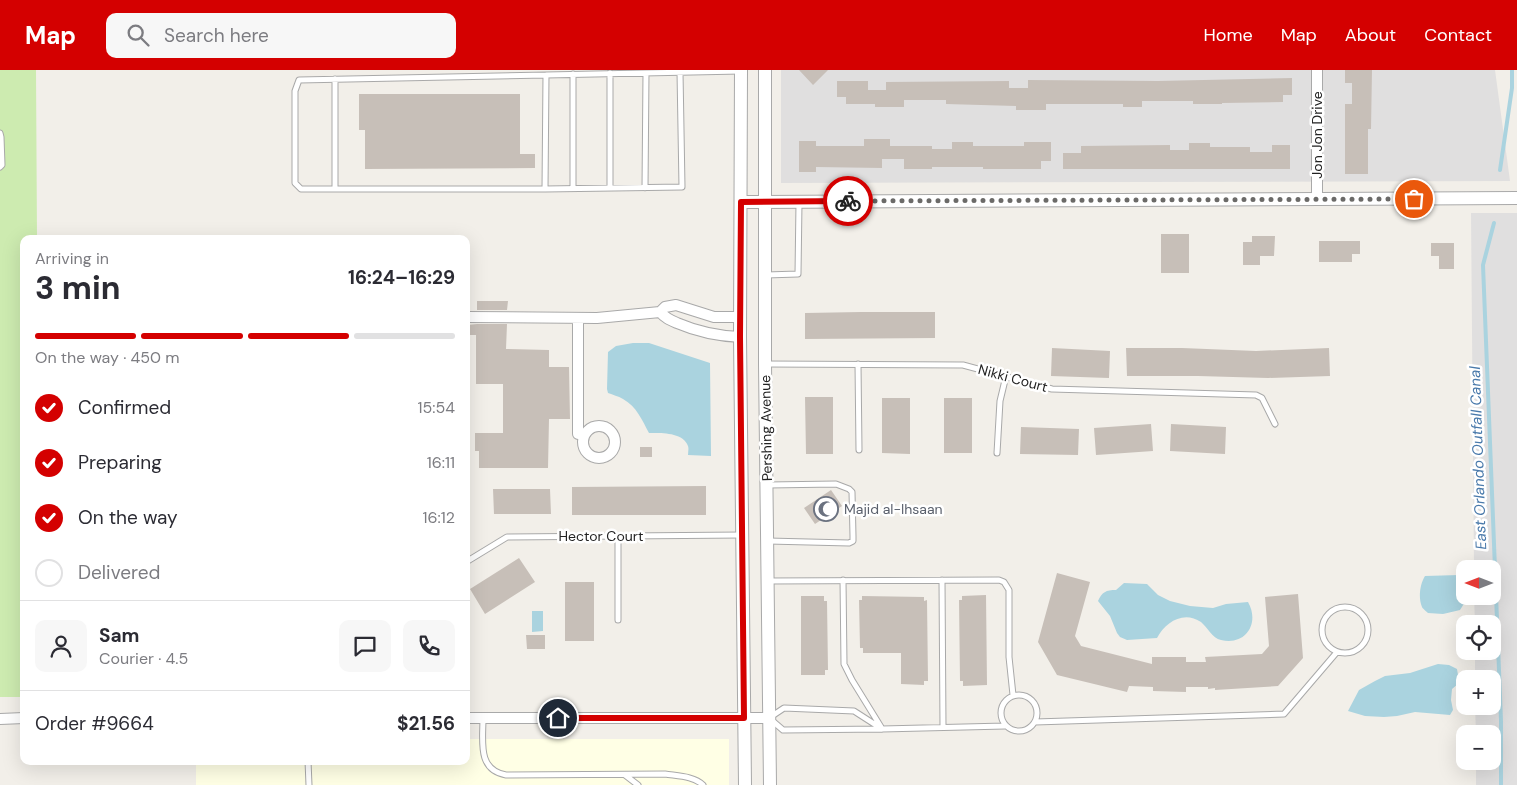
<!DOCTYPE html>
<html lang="en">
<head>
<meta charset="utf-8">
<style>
	body { margin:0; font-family:"DM Sans",sans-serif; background:#f7f7f7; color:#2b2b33; height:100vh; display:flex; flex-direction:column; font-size:19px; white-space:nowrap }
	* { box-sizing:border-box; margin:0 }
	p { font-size:16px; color:#7c7c81 }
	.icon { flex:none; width:28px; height:28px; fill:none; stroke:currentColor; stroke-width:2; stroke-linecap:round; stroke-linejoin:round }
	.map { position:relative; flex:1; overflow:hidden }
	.sheet { position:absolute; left:20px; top:165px; width:450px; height:530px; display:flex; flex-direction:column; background:#fff; border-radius:10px; box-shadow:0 5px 20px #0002 }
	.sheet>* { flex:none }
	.needle { width:32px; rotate:270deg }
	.tools { position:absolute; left:1456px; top:490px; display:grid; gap:10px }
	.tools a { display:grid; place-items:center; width:45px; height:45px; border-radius:10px; background:#fff; box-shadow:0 5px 20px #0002; font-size:25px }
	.pin { position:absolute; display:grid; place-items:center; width:42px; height:42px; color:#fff; margin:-21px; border:2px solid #fff; border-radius:50%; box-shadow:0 1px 5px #0007 }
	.courier { position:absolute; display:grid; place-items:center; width:50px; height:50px; margin:-25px; border:4px solid #d40000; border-radius:50%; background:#fff; color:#222; box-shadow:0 1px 6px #0007 }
	.headline em { font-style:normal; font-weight:700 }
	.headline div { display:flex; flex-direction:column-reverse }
	.headline { display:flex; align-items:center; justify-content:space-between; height:85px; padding:0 15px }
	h1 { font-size:32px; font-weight:700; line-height:38px }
	.bar { display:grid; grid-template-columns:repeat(4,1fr); gap:8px 5px; align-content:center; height:60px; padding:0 15px }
	.bar i { height:6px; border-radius:4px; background:#e1e1e2 }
	.bar .on { background:#d40000 }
	.bar p { grid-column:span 4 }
	.line { display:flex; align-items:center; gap:12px; padding:0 15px; border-top:1px solid #e1e1e2 }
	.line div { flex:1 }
	.round { display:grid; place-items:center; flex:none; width:52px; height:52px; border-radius:10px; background:#f7f7f7 }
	ol { padding:0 15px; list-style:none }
	li { display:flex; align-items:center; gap:15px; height:55px }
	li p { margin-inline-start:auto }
	li .icon { padding:5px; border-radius:50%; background:#d40000; color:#fff; stroke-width:4 }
	li:last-child { color:#7c7c81 }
	li i { width:28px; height:28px; border:2px solid #e1e1e2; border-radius:50% }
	header { display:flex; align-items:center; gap:30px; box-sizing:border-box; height:70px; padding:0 25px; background:#d40000; color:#fff }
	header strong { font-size:24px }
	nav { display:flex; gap:28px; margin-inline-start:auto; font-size:18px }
	.search { width:350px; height:45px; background:#f7f7f7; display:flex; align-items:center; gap:12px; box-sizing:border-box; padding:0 18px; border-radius:10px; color:#7c7c81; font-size:19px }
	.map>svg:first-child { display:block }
	.residential { fill:#e0dfdf }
	.education { fill:#ffffe5 }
	.grass { fill:#cdebb0 }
	.water { fill:#aad3df }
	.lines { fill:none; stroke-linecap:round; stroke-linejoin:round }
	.stream { stroke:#aad3df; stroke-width:4 }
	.building { fill:#c7bfb8 }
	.service-casing { stroke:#a9a9a9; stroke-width:7 }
	.minor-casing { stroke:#a9a9a9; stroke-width:12 }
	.tertiary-casing { stroke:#a9a9a9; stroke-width:14 }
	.service { stroke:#fff; stroke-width:5 }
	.minor { stroke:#fff; stroke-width:10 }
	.tertiary { stroke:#fff; stroke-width:12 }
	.done { stroke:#6b6a68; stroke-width:5; stroke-dasharray:0 9 }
	.route { stroke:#d40000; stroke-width:6 }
	.labels { text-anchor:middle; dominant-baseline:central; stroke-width:5; stroke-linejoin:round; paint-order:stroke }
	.street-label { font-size:14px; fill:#222; stroke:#fff }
	.worship-label { font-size:14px; fill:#5b616d; stroke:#fff; text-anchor:start }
	.water-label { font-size:15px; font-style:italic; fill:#4a7aab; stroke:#fff }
</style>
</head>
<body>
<header>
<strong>Map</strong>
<div class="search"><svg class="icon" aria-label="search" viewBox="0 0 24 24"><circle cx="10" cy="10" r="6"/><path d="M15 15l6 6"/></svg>Search here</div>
<nav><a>Home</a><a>Map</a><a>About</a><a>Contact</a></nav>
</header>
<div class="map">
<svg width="1517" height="715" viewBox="0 0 1517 715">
	<rect width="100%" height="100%" fill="#f2efe9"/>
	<path class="residential" d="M781,0H1495L1510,111L781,113Z
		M1471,143H1517V715H1476V691H1492V664H1476L1475,636H1492V609H1475V581H1492V554H1475L1474,526H1492V499H1474Z"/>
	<path class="education" d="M466,669H729V715H196V691H466Z"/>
	<path class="grass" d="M0,0H36L37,169H24V627H0Z"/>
	<path class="water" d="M633,273H649L710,293L711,386L688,385C688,382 689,379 688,376C683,362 661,363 649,363C642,350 637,337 623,329C618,326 613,325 608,323L607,319L608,282L616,276Z
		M1459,505L1465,514V532L1460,540L1443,544L1428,543C1427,542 1422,538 1422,537C1418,528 1420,514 1425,506Z
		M1124,513L1147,514L1158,525L1170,531L1190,536L1213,538L1226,534L1248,532C1260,553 1246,576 1221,570C1212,568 1208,558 1201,552C1184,540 1165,552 1157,568L1127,570L1120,567L1117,563L1110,546L1098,531C1102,522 1106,520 1116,520Z
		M532,541H543V561L532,562Z
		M1438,594L1449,595L1457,599L1458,605V614L1452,619L1451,630L1453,640L1450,645L1415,642L1397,646L1384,647L1365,646L1348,641L1359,620L1375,611L1385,606L1410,603Z"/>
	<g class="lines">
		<path class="stream" d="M1500,100L1512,18V0
			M1494,153L1483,195L1501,651V715"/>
	</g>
	<path class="building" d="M799,0H828L813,15Z
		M1345,0H1372L1371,59H1368V104H1345V34H1352V13H1345Z
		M1292,8V25H1283V32L1222,33V34H1193V31H1142V37H1123V34H1046V40H1016V36L946,34V30H904V37H875V34H846V27H837V11H868V20H886V12L1009,11V18H1028V10L1158,11Z
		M359,24H520V84H535V98L365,99V60H359Z
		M864,69H890V76H932V79H952V72H973V76H1024V72H1051V91H1041V99H983V97H932V99H904V89H882V98L816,97V102H799V71H816V76H864Z
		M1189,73H1210V77H1250V82H1272V75H1290V99H1063V83H1081V76L1170,75V80H1189Z
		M1161,164H1189V203H1161Z
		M1252,166H1275L1274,186H1260V195H1243V172H1252Z
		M1319,171H1360V184H1352V192H1319Z
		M1431,173H1454V199H1439V186H1431Z
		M477,231H508L507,240H477Z
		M861,242H935V268L805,269V243Z
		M477,254H507L506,279L549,280V297H569L570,349H549L548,398H479V381H475V363H503V314H476V265H467V255Z
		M1052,278L1110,281L1109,308L1051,306Z
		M1126,278H1182L1256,281L1329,278L1330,306L1268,308L1198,306H1127Z
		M805,327H833V384H806Z
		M882,328H910V384L882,383Z
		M944,328H972V383H944Z
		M1151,354L1153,381L1096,385L1094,358Z
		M1171,354L1226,357L1225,384L1170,381Z
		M1021,357L1079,359L1078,385L1020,384Z
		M640,377H652V387H640Z
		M706,416V445H572V417Z
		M493,419H550L551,444H494Z
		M831,420L842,436L815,454L804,438Z
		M519,488L535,512L485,544L470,519Z
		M1057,503L1090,512L1075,566L1081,576L1152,594V587H1186V592H1206L1205,587L1262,584L1269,576L1265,527L1298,524L1303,588L1278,616L1215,620V618L1208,619V617H1186V622L1153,621V617L1129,616L1127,622L1057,605L1038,572Z
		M565,512H594V571H565Z
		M986,525L987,615L963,616V611H960L959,530H962V526Z
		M801,526H824V531H827L828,600H825V605H801Z
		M862,526L924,527V531L927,530L928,611H924V615L901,614V583H863V578H860L859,530H862Z
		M526,565H545V579H527Z"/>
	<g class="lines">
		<defs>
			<path id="service" d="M573,4V118
				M546,5L299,10L295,21V113L301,119H545L546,5L741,1
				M335,9V119
				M0,63L1,67L2,95L0,97
				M610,118V3
				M645,118L646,3
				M545,119L682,117L680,2
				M766,205L798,204L799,133
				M766,294L963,295L1052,319L1256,325L1262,328L1275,354
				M858,294L859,380
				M997,383L1000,331L1006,306
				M768,415L836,414L849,419L852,422L853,466V471L849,473L768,471
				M466,492L507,467L742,465
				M843,510L844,594L852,610L881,657
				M942,510L943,657
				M768,511L999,510L1004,512L1009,520V587L1013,625
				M1322 560a23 23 0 1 1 46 0a23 23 0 1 1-46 0Z
				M618,550V466
				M1001 643a18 18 0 1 1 36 0a18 18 0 1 1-36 0Z
				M483,648C483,671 477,700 506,705L665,704C677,706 694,706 703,715
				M1035,652L1284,644L1337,582
				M882,659L854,641L784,638L769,648L783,660L882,659L1005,656
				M308,691L309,715
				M625,705L638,715"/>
			<path id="minor" d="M1317,0V130
				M660,242C665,248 670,250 677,253C698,262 717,266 740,267
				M466,247L597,248L660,242L665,237L676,235L714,247H741
				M578,248V364H584
				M583 372a16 16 0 1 1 32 0a16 16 0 1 1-32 0Z
				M466,648H769
				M0,649L24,648"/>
			<path id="tertiary" d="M741,0L740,267L745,715
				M765,0V294L770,715
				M741,132L1517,128"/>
		</defs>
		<use href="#service" class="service-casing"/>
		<use href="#minor" class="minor-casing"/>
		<use href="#tertiary" class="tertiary-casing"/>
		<use href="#service" class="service"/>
		<use href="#minor" class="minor"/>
		<use href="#tertiary" class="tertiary"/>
	</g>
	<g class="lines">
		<path class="done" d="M848,131L1414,129"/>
		<path class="route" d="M558,648H744L740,267L741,132L848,131"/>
	</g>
	<defs>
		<symbol id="mosque-ring" viewBox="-11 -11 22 22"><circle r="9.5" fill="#fff" stroke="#6b7280" stroke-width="1.5"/><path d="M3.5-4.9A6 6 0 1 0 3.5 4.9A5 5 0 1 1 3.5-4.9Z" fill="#6b7280"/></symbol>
	</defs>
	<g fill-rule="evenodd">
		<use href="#mosque-ring" x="812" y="425" width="28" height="28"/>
	</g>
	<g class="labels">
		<g class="street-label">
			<text transform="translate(1317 65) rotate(-90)">Jon Jon Drive</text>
			<text transform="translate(1013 308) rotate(15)">Nikki Court</text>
			<text transform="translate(766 358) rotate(-91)">Pershing Avenue</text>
			<text x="601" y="466">Hector Court</text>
		</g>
		<g class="worship-label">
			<text x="844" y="439">Majid al-Ihsaan</text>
		</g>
		<g class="water-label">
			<text transform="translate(1478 388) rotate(-92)">East Orlando Outfall Canal</text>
		</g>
	</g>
</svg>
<div class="tools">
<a><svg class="needle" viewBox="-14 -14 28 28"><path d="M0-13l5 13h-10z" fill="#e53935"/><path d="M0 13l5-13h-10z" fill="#7c7c81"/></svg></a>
<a><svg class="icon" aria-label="locate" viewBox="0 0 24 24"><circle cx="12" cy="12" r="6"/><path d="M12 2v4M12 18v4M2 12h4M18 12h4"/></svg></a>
<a>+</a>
<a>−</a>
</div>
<div class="pin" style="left:1414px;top:129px;background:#ea580c"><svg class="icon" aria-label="bag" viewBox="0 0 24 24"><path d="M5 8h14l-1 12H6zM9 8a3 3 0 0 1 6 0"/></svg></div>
<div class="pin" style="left:558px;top:648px;background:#1f2937"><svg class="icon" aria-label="home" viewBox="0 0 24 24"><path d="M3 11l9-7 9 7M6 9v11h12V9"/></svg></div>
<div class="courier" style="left:848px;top:131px"><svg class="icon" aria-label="bike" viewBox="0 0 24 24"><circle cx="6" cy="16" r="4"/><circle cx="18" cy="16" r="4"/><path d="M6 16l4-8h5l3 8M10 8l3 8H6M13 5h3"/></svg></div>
<section class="sheet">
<div class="headline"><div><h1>3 min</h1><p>Arriving in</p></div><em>16:24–16:29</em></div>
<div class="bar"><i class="on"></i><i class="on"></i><i class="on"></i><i></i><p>On the way · 450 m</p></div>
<ol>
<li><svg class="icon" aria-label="check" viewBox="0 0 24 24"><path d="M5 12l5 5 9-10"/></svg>Confirmed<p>15:54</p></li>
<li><svg class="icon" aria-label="check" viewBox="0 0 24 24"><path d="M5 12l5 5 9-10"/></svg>Preparing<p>16:11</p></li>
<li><svg class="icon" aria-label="check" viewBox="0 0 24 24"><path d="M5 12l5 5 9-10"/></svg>On the way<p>16:12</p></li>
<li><i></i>Delivered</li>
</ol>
<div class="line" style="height:90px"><a class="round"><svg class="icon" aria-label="person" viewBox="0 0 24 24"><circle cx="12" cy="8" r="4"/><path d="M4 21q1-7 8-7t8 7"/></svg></a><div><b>Sam</b><p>Courier · 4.5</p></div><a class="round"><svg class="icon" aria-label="chat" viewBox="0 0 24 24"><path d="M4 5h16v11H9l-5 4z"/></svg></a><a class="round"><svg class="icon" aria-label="phone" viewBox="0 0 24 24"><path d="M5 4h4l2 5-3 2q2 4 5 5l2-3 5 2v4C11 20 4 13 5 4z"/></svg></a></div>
<div class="line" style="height:65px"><div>Order #9664</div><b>$21.56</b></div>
</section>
</div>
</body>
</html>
